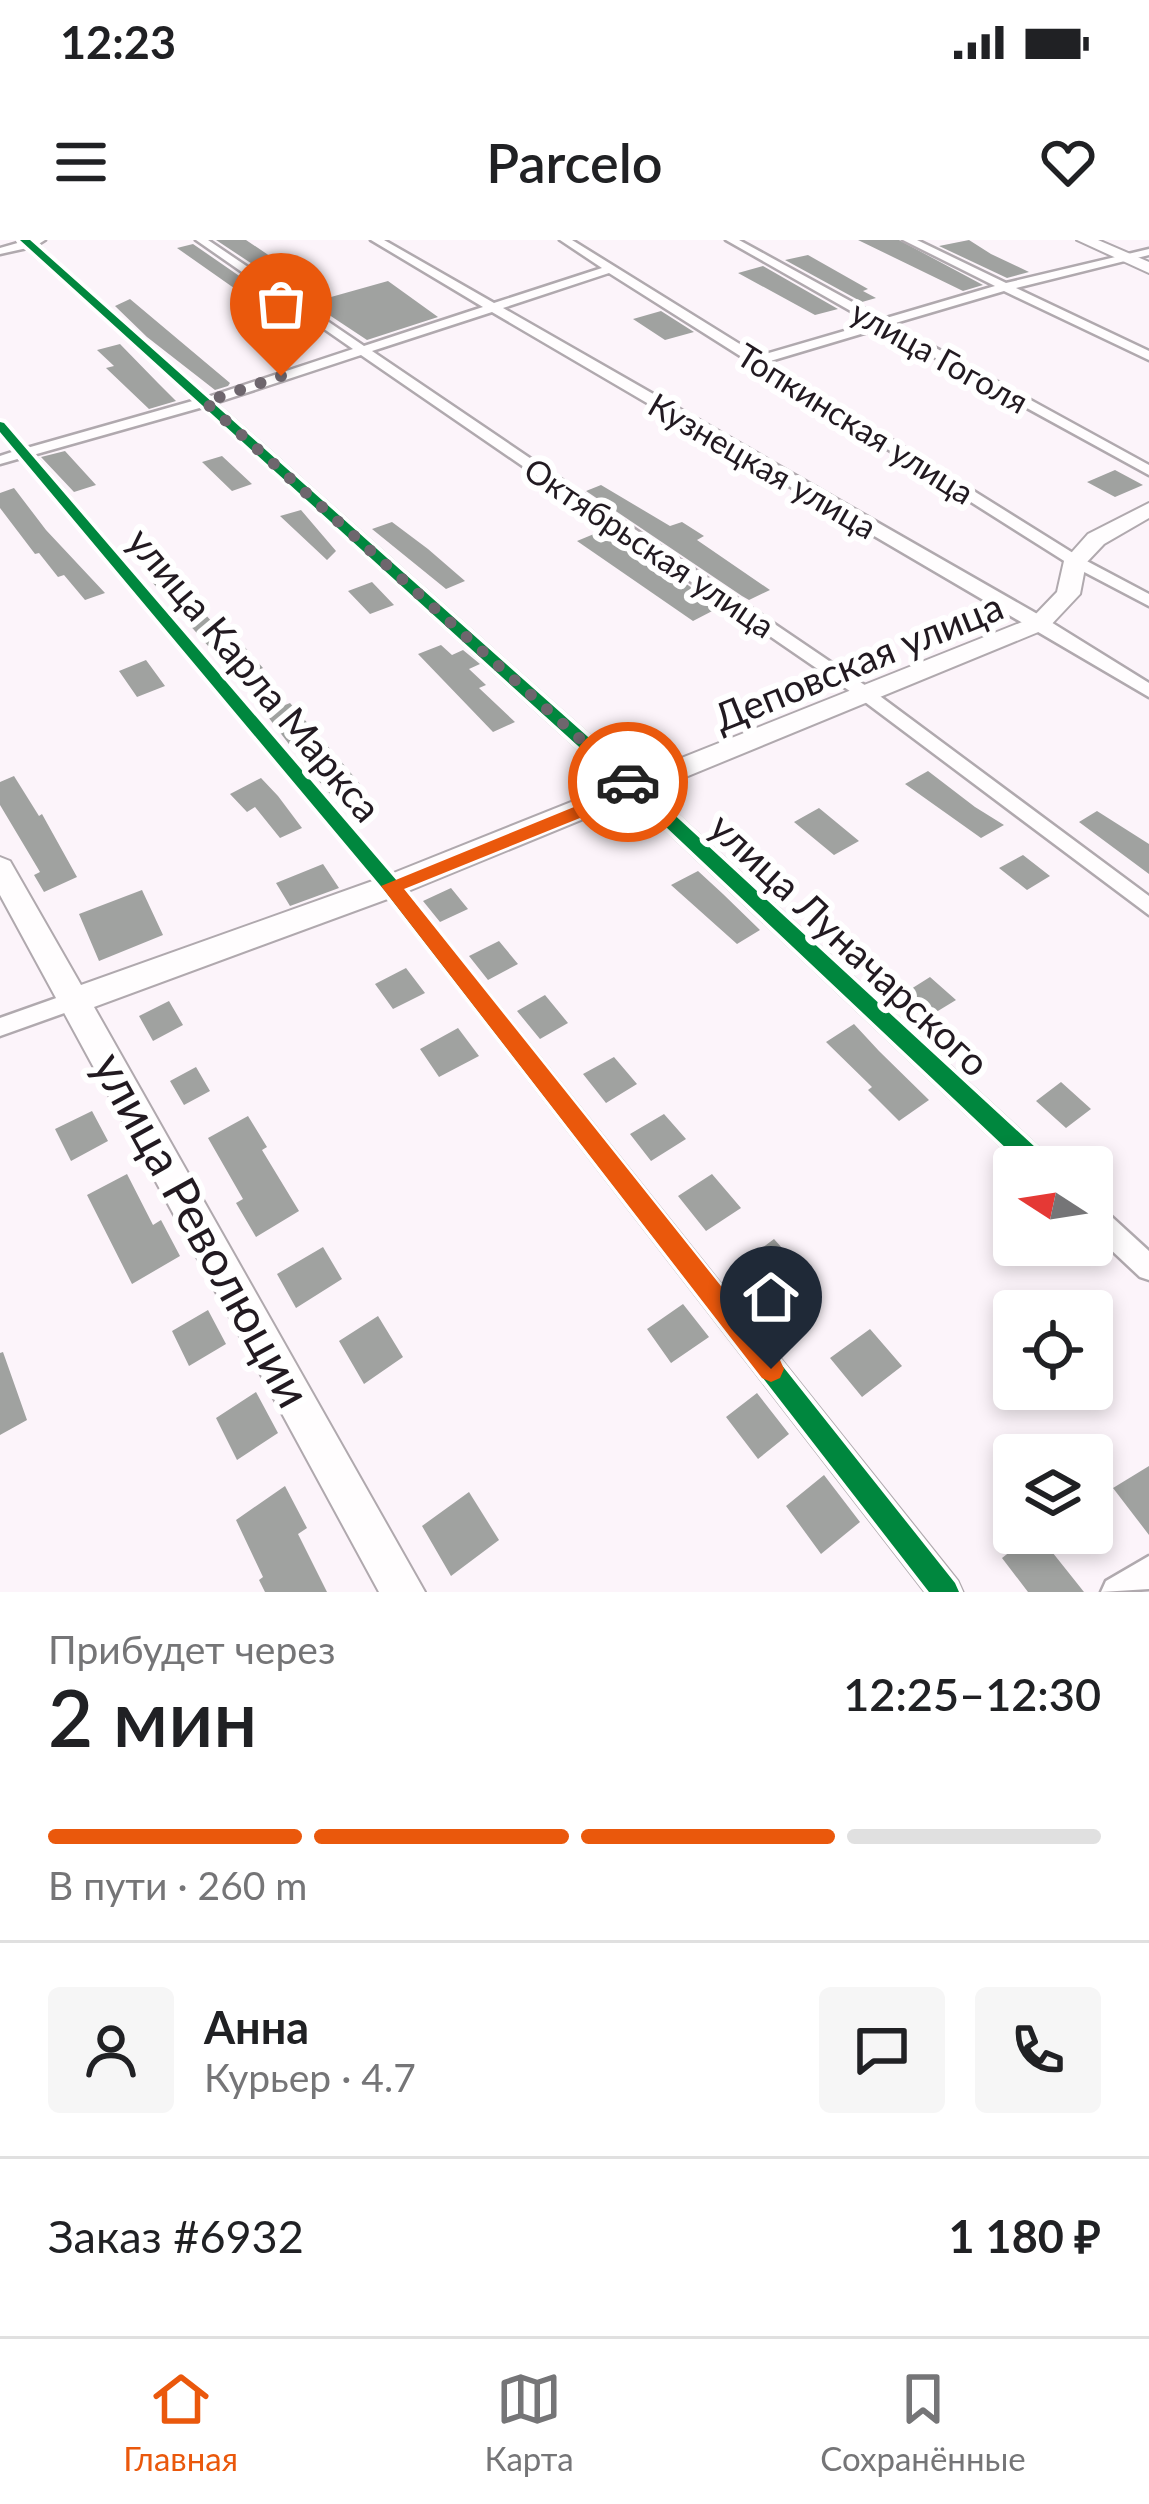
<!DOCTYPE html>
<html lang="ru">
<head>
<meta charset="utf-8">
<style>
	body { margin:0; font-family:Lato,sans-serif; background:#f6f6f6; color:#202124; height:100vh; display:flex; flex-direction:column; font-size:45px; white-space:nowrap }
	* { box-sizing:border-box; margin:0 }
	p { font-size:39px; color:#757577 }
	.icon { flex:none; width:66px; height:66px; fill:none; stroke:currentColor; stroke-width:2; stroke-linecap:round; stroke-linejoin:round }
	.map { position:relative; height:1352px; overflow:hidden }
	.panel { display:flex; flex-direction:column; background:#fff; flex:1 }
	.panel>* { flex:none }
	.needle { width:78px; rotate:282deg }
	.tools { position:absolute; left:993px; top:906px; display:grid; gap:24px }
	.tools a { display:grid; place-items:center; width:120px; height:120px; border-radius:12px; background:#fff; box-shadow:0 6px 18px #0003; font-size:60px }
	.pin { position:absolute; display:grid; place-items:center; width:102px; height:102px; color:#fff; margin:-123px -51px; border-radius:50% 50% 50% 0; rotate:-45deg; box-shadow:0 0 12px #0007 }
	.pin .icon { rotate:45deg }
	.courier { position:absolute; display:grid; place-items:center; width:120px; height:120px; margin:-60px; border:9px solid #ea580c; border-radius:50%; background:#fff; color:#222; box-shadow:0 3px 15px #0007 }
	.head em { font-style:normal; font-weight:600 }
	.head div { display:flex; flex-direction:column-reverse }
	.head { display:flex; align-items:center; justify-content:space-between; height:204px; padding:0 48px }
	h1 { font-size:78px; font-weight:600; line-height:90px }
	.bar { display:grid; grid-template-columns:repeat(4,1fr); gap:18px 12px; align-content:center; height:144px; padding:0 48px }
	.bar i { height:15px; border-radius:9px; background:#e0e0e0 }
	.bar .selected { background:#ea580c }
	.bar p { grid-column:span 4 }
	.line { display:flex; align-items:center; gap:30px; padding:0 48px; border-top:3px solid #e0e0e0 }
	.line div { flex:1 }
	.round { display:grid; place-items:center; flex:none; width:126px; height:126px; border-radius:12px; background:#f6f6f6 }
	.status { display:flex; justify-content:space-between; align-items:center; height:84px; padding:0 60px; background:#fff; direction:ltr }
	.status svg { height:33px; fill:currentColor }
	header { display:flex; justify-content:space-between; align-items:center; height:156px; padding:0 48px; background:#fff; font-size:54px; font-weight:600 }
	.tabs { display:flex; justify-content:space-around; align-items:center; height:168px; border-top:3px solid #e0e0e0; background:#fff; font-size:33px; color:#757577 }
	.tabs a { display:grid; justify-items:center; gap:6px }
	.tabs .selected { color:#ea580c }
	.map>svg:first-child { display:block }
	.building { fill:#a0a2a0 }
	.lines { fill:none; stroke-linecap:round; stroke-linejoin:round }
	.street-casing { stroke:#b0a9ae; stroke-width:5 }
	.secondary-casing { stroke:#b0a9ae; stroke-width:4 }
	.street { fill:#fffdfe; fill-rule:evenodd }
	.secondary { fill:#fffdfe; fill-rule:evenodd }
	.cycleway-casing { stroke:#fff; stroke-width:8 }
	.cycleway { fill:#00873e; fill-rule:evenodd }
	.route { fill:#ea580c }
	.done { stroke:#6e666d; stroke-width:12; stroke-dasharray:0 21.6 }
	.labels { text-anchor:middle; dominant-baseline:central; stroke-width:12; stroke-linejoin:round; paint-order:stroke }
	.far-street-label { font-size:33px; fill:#221a21; stroke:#fff }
	.street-label { font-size:39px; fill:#221a21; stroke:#fff }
	.near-street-label { font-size:48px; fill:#221a21; stroke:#fff }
</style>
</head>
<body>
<div class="status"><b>12:23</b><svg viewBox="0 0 49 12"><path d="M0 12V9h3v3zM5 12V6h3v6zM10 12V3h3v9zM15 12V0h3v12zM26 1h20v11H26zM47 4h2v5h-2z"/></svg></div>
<header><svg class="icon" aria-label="menu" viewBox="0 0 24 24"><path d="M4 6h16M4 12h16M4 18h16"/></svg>Parcelo<svg class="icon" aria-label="heart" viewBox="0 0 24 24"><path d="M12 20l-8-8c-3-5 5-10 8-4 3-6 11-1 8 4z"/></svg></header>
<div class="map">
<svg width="1149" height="1352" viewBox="0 0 1149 1352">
	<rect width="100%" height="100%" fill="#fcf4fa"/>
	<path class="building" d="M216,0H246L331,57L388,41L438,77L367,100Z
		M858,0H899L983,45L963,51Z
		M969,0L991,14L1029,32L1007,38L939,6Z
		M193,4L322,93L305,98L177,8Z
		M808,15L868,49L863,51L876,58L862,62L785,20Z
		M763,26L838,69L815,75L738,33Z
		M130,59L230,143L228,146L215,150L147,97L115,66Z
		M661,71L694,92L665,100L633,79Z
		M120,104L158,143L176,161L149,169L106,128L114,126L97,110Z
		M65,211L96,245L74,252L41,217Z
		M222,216L252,244L232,251L202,222Z
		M1115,230L1143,245L1115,257L1087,242Z
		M601,245L670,286L682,282L704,296L697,300L770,350L749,360L742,356L586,251Z
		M14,248L46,290L105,353L85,360L64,335L58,337L39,313L35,314L0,268V253Z
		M301,270L336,311L327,320L280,276Z
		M392,282L428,309L465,341L446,349L372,289Z
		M606,289L720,367L693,381L577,301Z
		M170,335L222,393L230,390L263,428L242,436L222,412L216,415L152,342Z
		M372,342L394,365L370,374L348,351Z
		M441,405L452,415L463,410L480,424L469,429L486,445L479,448L515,482L493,492L418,414Z
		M146,420L165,446L137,457L119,431Z
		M290,463L345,526L365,550L337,562L305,525L265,473Z
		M928,531L975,567L1004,585L981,598L905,544Z
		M14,536L39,576L42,574L77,637L44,652L34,635L40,632L0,565V542Z
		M261,538L278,556L302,588L280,598L255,567L247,572L230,554Z
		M819,568L859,601L834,615L794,582Z
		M1097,571L1149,604V634L1079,582Z
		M1023,615L1050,636L1027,650L999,628Z
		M323,624L339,648L290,666L276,643Z
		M698,631L723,654L760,690L737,704L671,645Z
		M451,648L468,669L440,682L423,661Z
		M142,650L163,695L99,721L79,674Z
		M499,701L518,724L488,740L469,716Z
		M406,728L425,753L393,769L375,744Z
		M930,737L956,760L928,777L903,754Z
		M545,755L568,783L540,799L517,771Z
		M169,761L183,785L153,801L139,776Z
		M854,784L879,811L929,860L899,881L868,850L872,847L826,802Z
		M458,788L479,816L439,837L420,809Z
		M614,817L637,844L606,863L583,834Z
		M196,827L210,851L184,865L170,841Z
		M1061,842L1091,869L1066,888L1036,861Z
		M92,871L108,901L71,921L55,889Z
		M664,874L686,899L651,921L630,894Z
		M248,876L267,907L262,910L299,971L256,997L236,963L243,959L208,898Z
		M127,934L153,985L161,980L180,1016L132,1044L87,955Z
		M712,934L741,968L706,991L678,956Z
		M774,999L808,1037L772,1064L739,1025Z
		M323,1007L342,1039L296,1068L277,1034Z
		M683,1064L709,1097L671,1123L647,1089Z
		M208,1070L226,1104L189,1126L172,1091Z
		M378,1076L403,1117L364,1144L339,1101Z
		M870,1089L902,1126L862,1157L830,1118Z
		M3,1112L27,1180L0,1195V1113Z
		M256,1152L278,1193L237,1220L216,1178Z
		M757,1153L789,1194L758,1219L726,1177Z
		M1149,1226V1295L1113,1248Z
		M824,1235L860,1282L821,1314L786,1266Z
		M285,1246L307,1288L298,1294L327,1352H265L259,1340L263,1337L236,1280Z
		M469,1252L499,1300L451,1336L422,1286Z
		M1034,1293H1037L1084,1352H1028L1002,1318Z"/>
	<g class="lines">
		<defs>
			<path id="street" d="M20,0H45L37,5L208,157L353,109L196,0H208L364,106L483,67L371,0H384L494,63L602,28L560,0H572L759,116L872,83L726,0H739L883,79L995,46L903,0H917L1006,43L1149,9V15L1016,48L1149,111V120L1004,51L892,84L1149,225V235L881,88L767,122L1081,318L1149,354V366L1069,324L609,33L503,68L1046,379L1149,443V457L492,72L372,111L869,448L1149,656V675L857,456L361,115L215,163L643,544L1050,919L1053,927H1024L629,554L203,167L33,215L398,641L957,1341L962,1352H926L384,651L21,218L0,224V216L15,211L0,194V181L27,208L196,160L27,8L0,14V8L21,2Z
				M76,751L84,754L87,760L84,766L0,796V778Z
				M1092,963L1101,967L1149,1011V1040L1140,1037L1092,992Z
				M1149,1316V1349L1101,1352L1106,1341Z"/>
			<path id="secondary" d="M1077,0H1098L1149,22V33Z
				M1149,263V278L1104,304L1086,323L1080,354L1048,388L401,654L94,767L425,1352H379L0,655V617L10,621L81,745L381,638L1032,378L1057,352L1064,321L1088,294Z"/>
		</defs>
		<use href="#street" class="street-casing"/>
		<use href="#secondary" class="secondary-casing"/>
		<use href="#street" class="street"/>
		<use href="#secondary" class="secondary"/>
		<defs>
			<path id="cycleway" d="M20,0H30L642,545L1049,920L1052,927H1026L630,553Z
				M0,182L4,183L397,641L955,1343L959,1352H929L385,651L0,192Z"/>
		</defs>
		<use href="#cycleway" class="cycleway-casing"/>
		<use href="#cycleway" class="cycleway"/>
	</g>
	<path class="route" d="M622,538H635L645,549L642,553L404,649L780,1120L784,1129L780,1138L771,1142L762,1138L381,646L623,547Z"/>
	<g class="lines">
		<path class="done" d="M281,136L205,162L628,542"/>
	</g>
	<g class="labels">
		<g class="far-street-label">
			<text transform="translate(940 116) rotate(29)">улица Гоголя</text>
			<text transform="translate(856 183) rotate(32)">Топкинская улица</text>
			<text transform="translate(763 225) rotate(30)">Кузнецкая улица</text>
			<text transform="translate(650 307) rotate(34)">Октябрьская улица</text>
		</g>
		<g class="street-label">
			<text transform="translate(858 421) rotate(-22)">Деповская улица</text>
			<text transform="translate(255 434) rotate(50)">улица Карла Маркса</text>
			<text transform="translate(850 704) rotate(43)">улица Луначарского</text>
		</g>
		<g class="near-street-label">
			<text transform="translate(203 989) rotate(61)">улица Революции</text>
		</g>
	</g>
</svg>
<div class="tools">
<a><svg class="needle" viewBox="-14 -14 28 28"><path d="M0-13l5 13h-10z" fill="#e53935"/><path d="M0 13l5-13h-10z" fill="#757577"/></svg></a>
<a><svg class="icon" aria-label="locate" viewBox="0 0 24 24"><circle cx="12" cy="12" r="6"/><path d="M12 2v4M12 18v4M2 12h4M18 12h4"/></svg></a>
<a><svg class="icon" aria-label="layers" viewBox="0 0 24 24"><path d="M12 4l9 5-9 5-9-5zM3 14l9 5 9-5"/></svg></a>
</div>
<div class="pin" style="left:281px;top:136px;background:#ea580c"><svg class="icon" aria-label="bag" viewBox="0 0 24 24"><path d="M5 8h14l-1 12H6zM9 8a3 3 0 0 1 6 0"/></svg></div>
<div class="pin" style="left:771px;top:1129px;background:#1f2937"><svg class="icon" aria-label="home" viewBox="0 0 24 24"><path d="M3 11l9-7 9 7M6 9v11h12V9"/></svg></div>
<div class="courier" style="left:628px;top:542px"><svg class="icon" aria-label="car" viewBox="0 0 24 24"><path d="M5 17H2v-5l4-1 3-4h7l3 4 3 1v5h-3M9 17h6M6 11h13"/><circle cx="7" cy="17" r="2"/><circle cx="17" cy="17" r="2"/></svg></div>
</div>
<section class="panel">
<div class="head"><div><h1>2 мин</h1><p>Прибудет через</p></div><em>12:25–12:30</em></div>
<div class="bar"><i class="selected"></i><i class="selected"></i><i class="selected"></i><i></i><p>В пути · 260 m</p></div>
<div class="line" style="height:216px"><a class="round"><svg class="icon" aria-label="person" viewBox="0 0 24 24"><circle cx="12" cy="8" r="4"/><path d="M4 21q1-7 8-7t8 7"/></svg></a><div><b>Анна</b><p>Курьер · 4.7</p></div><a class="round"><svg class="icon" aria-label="chat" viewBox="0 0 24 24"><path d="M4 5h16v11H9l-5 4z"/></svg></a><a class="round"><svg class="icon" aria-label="phone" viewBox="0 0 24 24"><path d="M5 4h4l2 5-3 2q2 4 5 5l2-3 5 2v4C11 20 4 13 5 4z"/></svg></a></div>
<div class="line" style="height:156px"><div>Заказ #6932</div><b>1 180 ₽</b></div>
</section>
<nav class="tabs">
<a class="selected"><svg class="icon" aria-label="home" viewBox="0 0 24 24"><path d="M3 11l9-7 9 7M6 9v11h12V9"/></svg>Главная</a>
<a><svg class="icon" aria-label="map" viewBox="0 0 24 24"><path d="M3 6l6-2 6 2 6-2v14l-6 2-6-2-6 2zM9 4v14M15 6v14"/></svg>Карта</a>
<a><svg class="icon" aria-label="saved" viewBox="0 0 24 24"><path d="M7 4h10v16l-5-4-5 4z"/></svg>Сохранённые</a>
</nav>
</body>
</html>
